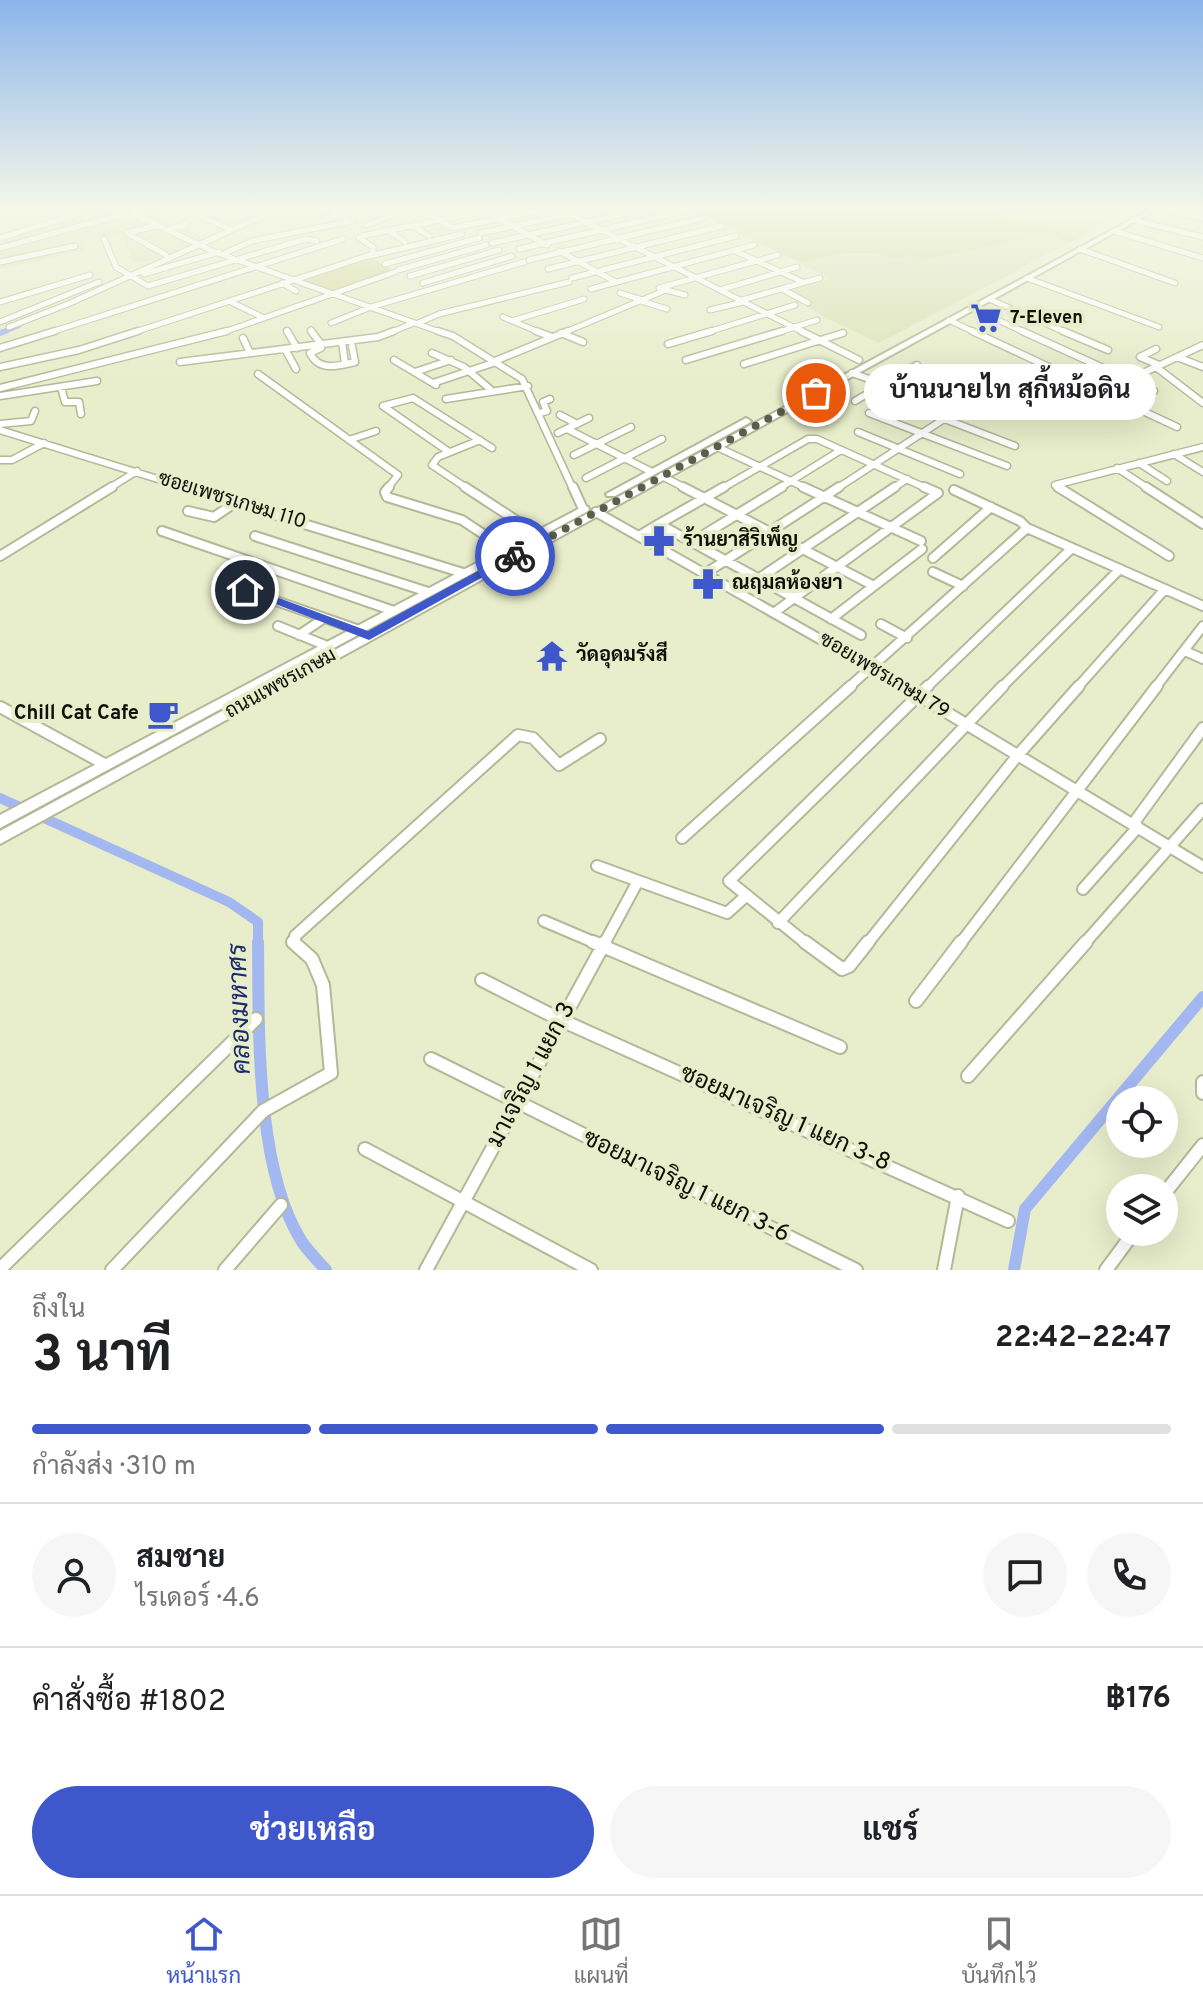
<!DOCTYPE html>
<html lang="th">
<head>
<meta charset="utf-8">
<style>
	body { margin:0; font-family:Overpass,Sarabun,sans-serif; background:#f6f6f6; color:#202124; height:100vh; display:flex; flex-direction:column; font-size:30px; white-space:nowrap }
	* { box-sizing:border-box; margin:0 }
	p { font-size:26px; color:#757577 }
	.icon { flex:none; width:44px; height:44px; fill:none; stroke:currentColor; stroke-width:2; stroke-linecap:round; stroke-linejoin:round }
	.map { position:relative; height:1270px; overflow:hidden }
	.drawer { display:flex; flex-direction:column; background:#fff; flex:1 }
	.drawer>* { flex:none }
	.buttons { position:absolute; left:1106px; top:1086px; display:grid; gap:16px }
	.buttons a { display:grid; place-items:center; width:72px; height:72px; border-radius:50%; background:#fff; box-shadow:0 8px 32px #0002; font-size:40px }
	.pin { position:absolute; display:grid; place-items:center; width:68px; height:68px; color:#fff; margin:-34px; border:4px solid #fff; border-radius:50%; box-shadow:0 2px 8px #0007 }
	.courier { position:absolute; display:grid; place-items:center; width:80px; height:80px; margin:-40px; border:6px solid #3e58cb; border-radius:50%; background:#fff; color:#222; box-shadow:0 2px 10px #0007 }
	.bubble { position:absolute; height:56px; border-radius:28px; background:#fff; box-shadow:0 8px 32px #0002; font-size:26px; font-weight:700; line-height:56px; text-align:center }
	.summary em { font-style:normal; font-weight:700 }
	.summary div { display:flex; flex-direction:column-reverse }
	.summary { display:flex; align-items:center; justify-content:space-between; height:136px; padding:0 32px }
	h1 { font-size:52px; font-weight:700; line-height:60px }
	.bar { display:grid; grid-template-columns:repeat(4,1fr); gap:12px 8px; align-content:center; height:96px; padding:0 32px }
	.bar i { height:10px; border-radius:6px; background:#e0e0e0 }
	.bar .selected { background:#3e58cb }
	.bar p { grid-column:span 4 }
	.line { display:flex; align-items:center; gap:20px; padding:0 32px; border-top:2px solid #e0e0e0 }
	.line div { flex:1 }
	.round { display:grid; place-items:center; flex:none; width:84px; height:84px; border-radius:42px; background:#f6f6f6 }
	.primary-button { display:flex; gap:16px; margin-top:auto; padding:16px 32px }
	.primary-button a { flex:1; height:92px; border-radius:48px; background:#3e58cb; color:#fff; font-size:32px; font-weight:700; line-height:92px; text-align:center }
	.primary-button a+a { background:#f6f6f6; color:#202124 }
	.tabs { display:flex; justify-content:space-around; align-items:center; height:112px; border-top:2px solid #e0e0e0; background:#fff; font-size:22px; color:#757577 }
	.tabs a { display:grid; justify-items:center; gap:4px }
	.tabs .selected { color:#3e58cb }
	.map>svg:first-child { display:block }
	.built { fill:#dce2b8 }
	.green { fill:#d4db9f }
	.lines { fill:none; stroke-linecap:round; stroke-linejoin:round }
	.canal-far3 { stroke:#a3b7f0; stroke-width:5 }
	.canal-far2 { stroke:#a3b7f0; stroke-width:6 }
	.canal-far1 { stroke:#a3b7f0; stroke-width:10 }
	.canal { stroke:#a3b7f0; stroke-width:12 }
	.street-far4-casing { stroke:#b4b898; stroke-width:7 }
	.street-far3-casing { stroke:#b4b898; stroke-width:9 }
	.street-far2-casing { stroke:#b4b898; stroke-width:12 }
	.street-far1-casing { stroke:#b4b898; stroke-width:14 }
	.street-casing { stroke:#b4b898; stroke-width:16 }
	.primary-casing { stroke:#b4b898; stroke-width:4 }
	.street-far4 { stroke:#fff; stroke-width:5 }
	.street-far3 { stroke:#fff; stroke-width:6 }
	.street-far2 { stroke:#fff; stroke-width:8 }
	.street-far1 { stroke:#fff; stroke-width:10 }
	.street { stroke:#fff; stroke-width:12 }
	.primary { fill:#fff; fill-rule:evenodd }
	.route { fill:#3e58cb }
	.done { stroke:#5c5e4b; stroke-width:8; stroke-dasharray:0 14.4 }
	.labels { text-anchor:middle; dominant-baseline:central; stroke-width:8; stroke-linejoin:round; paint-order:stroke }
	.far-poi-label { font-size:18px; font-weight:bold; fill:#101106; stroke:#e8edcb; text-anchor:start }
	.street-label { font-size:20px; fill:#101106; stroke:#e8edcb }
	.poi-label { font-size:20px; font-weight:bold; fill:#101106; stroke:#e8edcb; text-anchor:start }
	.near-street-label { font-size:24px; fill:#101106; stroke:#e8edcb }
	.near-water-label { font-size:26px; font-style:italic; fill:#1c2b6c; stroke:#e8edcb }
</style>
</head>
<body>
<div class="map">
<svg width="1203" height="1270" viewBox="0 0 1203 1270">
	<rect width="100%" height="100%" fill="#e8edcb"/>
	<path class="built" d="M71,210H179L160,216L207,239L165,258L134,263L121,234L83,241L85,250L0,269V244L3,243L0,239L80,215Z
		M695,210H1131L879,343L828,319L782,291L832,279Z"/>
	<path class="green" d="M695,210H985L1078,238L1070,242L1046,234L923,260L910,255L895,258L872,253H843L801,263Z
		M369,257L395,271L332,292L299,279Z"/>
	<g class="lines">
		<path class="canal-far3" d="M1,333L18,326"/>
		<path class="canal-far2" d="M0,333L6,331"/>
		<path class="canal-far1" d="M0,798L229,902L258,922V944"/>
		<path class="canal" d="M258,942C259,1028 255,1168 302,1242C309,1252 318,1261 326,1270
			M1014,1270L1025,1209L1203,997"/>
		<defs>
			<path id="street-far4" d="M187,210L232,230
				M562,210L805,333
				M1165,210L1203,218
				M0,211L4,210
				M295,211L300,210
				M485,211L547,245
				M134,214L212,251L443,333
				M307,215L330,210
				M431,215L453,228L541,210
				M1133,220L1203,237
				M321,221L341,215
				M159,225L127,233L166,255
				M366,225L408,210
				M413,226L429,236
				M170,229L186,224
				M388,230L405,242
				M1114,231L1203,258
				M481,233L589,210
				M0,238L77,214L69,210
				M104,239L116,267L148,286L306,239L317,241
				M492,243L641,210
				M0,248L127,213
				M519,249L689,210
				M1080,249L1175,283
				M559,251L616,282
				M735,251L803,282
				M225,253L252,241L352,221L331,210
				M370,256L462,234
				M529,260L703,218
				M0,262L75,246
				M385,264L479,238
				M548,269L722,226
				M398,270L486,245
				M144,274L219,252
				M410,276L499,250
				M572,278L736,236
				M1027,278L1159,327
				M282,283L296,291
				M423,283L512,256
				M659,288L778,255
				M591,289L754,245
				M782,289L808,303
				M720,290L797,267
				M620,293L642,300
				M989,299L1067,333
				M742,300L820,278
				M229,301L264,318
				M641,301L667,309
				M0,302L90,275
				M972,308L1026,333
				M710,310L743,302
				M503,317L541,333
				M949,320L976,333
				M512,321L584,299
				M0,322L99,282
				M331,323L371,307L524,262
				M418,323L439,314L569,282
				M9,327L68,304L276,210
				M311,330L313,333
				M48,333L343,239
				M132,333L373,254V247L359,238L362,236L489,210
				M221,333L395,272
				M389,333L414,323
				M563,333L666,290L685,295
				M705,333L795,305
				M776,333L817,320"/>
			<path id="street-far3" d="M287,331L297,348
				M311,331L321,344
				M438,331L453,336L522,379L573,489
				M536,331L552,337
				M801,331L859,360
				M972,331L1177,427
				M1022,331L1154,391
				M1063,331L1108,350
				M561,333L583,342
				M243,338L250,353
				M342,342L345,364
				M668,344L712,331
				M0,348L55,331
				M321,348L310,353C319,372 338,366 355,362L352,346
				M285,349L296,369
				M1156,349L1140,357L1159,365
				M432,353L464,367L490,389
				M1177,357L1203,367
				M394,360L436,385
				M686,360L782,331
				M495,361L568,331
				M180,362L378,337L394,331
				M744,364L843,333
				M0,367L79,350L138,331
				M1156,367L1203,403
				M415,372L451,360
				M852,373L883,384
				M258,374L398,475L387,489
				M1128,380L1203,345
				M433,383L496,362
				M61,387L65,402H79L81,414
				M0,388L227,331
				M0,396L97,381
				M446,399L528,386
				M855,401L917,365
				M903,403L1015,446
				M540,413L547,411L543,402L550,399
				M869,413L1007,466
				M560,415L577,424
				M0,424L31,421L35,411
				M567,429L652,472
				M0,430L190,489
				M858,432L960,474
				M558,433L589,418
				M349,440L376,431
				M717,447L808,489
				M449,452L383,406L413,398L492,448
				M1174,454L1203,472
				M574,455L631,427
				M0,460H12L44,443
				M1139,463L1167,481
				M1117,468L1149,489
				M662,476L687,489
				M586,478L662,439
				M108,489L137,471
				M468,489L432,465L438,457L480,440
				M721,489L808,439H817L928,489
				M778,489L841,450
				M836,489L944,419
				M892,489L907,479
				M1061,489L1055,485L1203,447"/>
			<path id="street-far2" d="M184,487L463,573
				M389,487L385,492L387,497L462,520L507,550
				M465,487L537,534
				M573,487L583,509
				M683,487L874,586
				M724,487L659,524L794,598
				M803,487L921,541
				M1058,487L1169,556
				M1146,487L1203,524
				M954,490L1020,521L1027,528L1203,606
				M188,511L214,517L236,502
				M596,512L906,688
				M162,531L394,611
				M255,536L428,592
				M639,536L659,524
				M692,542L782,487
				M0,556L112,487
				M933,558L991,507
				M933,572L963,586
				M706,573L839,487
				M758,579L895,487
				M219,581L359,630
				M794,598L861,635
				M794,598L938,493L924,487
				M775,612L794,598
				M831,619L922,549
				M881,624L907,638
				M278,626L327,646
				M299,635L320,621
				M1185,651L1203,659
				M848,688L1027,528
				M926,688L1072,548
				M1001,688L1120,569
				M1077,688L1165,589
				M1155,688L1203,626"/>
			<path id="street-far1" d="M903,686L1203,867
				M0,707L106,765
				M1133,824L1203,728
				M682,838L851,686
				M597,866L727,913L746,896
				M1083,889L1138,827
				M544,921L598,944
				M778,923L1003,686
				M295,944V936L518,735L533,738L559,765L600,739
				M604,944L638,881
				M807,944L729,881L928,686
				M867,944L1018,755L1079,686
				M960,944L1157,686
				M1084,944L1203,809"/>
			<path id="street" d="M593,942L840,1047
				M805,942L842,969L849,966L868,942
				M482,980L561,1020L1008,1221
				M916,1001L961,942
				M431,1059L856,1270
				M968,1076L1086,942
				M1203,1082V1093
				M365,1149L591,1270
				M1164,1194L1203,1145
				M0,1269L256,1019
				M112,1270L263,1111L331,1073L323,985L312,959L293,942
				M225,1270L281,1205
				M426,1270L605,942
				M944,1270L958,1196
				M1106,1270L1134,1232"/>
			<path id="primary" d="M1149,210H1156L0,844V831Z
				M746,418L751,421L749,423L615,496H607L606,494Z
				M584,506L588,507L589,509L588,511L0,828V815Z"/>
		</defs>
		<use href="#street-far4" class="street-far4-casing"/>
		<use href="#street-far3" class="street-far3-casing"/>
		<use href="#street-far2" class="street-far2-casing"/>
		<use href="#street-far1" class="street-far1-casing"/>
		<use href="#street" class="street-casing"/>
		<use href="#primary" class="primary-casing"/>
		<use href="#street-far4" class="street-far4"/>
		<use href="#street-far3" class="street-far3"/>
		<use href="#street-far2" class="street-far2"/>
		<use href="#street-far1" class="street-far1"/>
		<use href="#street" class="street"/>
		<use href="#primary" class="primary"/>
	</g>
	<linearGradient id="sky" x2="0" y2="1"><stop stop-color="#8cb5eb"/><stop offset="0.54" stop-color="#f5f7e8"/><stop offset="1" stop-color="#f5f7e8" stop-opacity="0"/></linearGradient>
	<rect width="1203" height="387" fill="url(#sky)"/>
	<path class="route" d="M511,553L521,556L369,640L239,590L249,587L368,631Z"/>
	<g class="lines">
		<path class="done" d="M515,556L816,393"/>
	</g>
	<defs>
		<symbol id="supermarket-bare" viewBox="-9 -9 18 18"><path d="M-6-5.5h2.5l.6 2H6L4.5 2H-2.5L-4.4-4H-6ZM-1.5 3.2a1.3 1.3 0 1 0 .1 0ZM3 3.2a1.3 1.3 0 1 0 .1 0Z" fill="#3e58cb" stroke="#e8edcb" stroke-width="2.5" paint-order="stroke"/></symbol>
		<symbol id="pharmacy-bare" viewBox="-9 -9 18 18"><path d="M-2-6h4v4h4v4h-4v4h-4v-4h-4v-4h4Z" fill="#3e58cb" stroke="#e8edcb" stroke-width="2.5" paint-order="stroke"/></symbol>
		<symbol id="temple-bare" viewBox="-9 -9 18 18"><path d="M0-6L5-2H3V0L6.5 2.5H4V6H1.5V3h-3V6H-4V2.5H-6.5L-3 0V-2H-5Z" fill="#3e58cb" stroke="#e8edcb" stroke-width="2.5" paint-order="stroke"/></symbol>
		<symbol id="cafe-bare" viewBox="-9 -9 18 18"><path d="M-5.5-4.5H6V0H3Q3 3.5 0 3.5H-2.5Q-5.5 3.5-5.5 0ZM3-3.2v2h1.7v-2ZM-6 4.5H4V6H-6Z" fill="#3e58cb" stroke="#e8edcb" stroke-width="2.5" paint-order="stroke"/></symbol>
	</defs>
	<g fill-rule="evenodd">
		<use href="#supermarket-bare" x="964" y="296" width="44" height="44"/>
		<use href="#pharmacy-bare" x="637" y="519" width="44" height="44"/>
		<use href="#pharmacy-bare" x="686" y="562" width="44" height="44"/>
		<use href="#temple-bare" x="530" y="634" width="44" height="44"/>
		<use href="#cafe-bare" x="141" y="692" width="44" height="44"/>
	</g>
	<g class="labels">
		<g class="far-poi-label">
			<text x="1010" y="318">7-Eleven</text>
		</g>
		<g class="street-label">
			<text transform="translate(232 501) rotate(17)">ซอยเพชรเกษม 110</text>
			<text transform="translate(884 676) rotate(31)">ซอยเพชรเกษม 79</text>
			<text transform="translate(281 684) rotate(-29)">ถนนเพชรเกษม</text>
		</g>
		<g class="poi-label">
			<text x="683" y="541">ร้านยาสิริเพ็ญ</text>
			<text x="732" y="584">ณฤมลห้องยา</text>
			<text x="576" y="656">วัดอุดมรังสี</text>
			<text x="139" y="714" text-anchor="end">Chill Cat Cafe</text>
		</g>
		<g class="near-street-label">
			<text transform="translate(532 1075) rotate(-62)">มาเจริญ 1 แยก 3</text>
			<text transform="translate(785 1119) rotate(24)">ซอยมาเจริญ 1 แยก 3-8</text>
			<text transform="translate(686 1187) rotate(26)">ซอยมาเจริญ 1 แยก 3-6</text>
		</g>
		<g class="near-water-label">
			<text transform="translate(241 1009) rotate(-92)">คลองมหาศร</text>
		</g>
	</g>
</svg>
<div class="buttons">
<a><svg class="icon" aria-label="locate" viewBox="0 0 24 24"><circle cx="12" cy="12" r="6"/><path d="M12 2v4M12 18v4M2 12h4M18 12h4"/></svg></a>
<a><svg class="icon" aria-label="layers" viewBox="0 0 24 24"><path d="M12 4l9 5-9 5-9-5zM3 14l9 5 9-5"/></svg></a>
</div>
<div class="pin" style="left:816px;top:393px;background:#ea580c"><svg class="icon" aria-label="bag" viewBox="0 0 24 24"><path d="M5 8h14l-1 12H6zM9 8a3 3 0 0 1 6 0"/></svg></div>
<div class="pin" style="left:245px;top:590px;background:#1f2937"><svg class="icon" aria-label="home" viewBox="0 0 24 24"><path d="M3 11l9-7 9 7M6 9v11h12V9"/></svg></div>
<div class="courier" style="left:515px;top:556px"><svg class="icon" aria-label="bike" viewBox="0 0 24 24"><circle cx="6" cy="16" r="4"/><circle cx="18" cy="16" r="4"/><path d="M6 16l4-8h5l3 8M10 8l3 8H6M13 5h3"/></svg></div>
<div class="bubble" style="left:864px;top:364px;width:292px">บ้านนายไท สุกี้หม้อดิน</div>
</div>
<section class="drawer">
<div class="summary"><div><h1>3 นาที</h1><p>ถึงใน</p></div><em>22:42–22:47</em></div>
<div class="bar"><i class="selected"></i><i class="selected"></i><i class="selected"></i><i></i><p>กำลังส่ง · 310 m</p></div>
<div class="line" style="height:144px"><a class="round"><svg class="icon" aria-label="person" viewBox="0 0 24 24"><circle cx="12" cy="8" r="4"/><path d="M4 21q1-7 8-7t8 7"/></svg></a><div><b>สมชาย</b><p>ไรเดอร์ · 4.6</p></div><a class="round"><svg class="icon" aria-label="chat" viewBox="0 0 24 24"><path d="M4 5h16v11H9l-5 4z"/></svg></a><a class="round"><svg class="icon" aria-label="phone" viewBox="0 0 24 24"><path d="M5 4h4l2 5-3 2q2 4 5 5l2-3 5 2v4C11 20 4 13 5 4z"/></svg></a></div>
<div class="line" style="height:104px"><div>คำสั่งซื้อ #1802</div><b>฿176</b></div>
<div class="primary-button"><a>ช่วยเหลือ</a><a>แชร์</a></div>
</section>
<nav class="tabs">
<a class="selected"><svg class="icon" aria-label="home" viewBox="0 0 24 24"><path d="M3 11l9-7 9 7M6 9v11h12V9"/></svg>หน้าแรก</a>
<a><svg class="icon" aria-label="map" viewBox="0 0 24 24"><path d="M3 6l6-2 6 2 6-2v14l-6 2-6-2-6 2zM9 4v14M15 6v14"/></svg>แผนที่</a>
<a><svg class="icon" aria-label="saved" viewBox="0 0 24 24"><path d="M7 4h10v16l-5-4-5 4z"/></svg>บันทึกไว้</a>
</nav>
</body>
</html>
